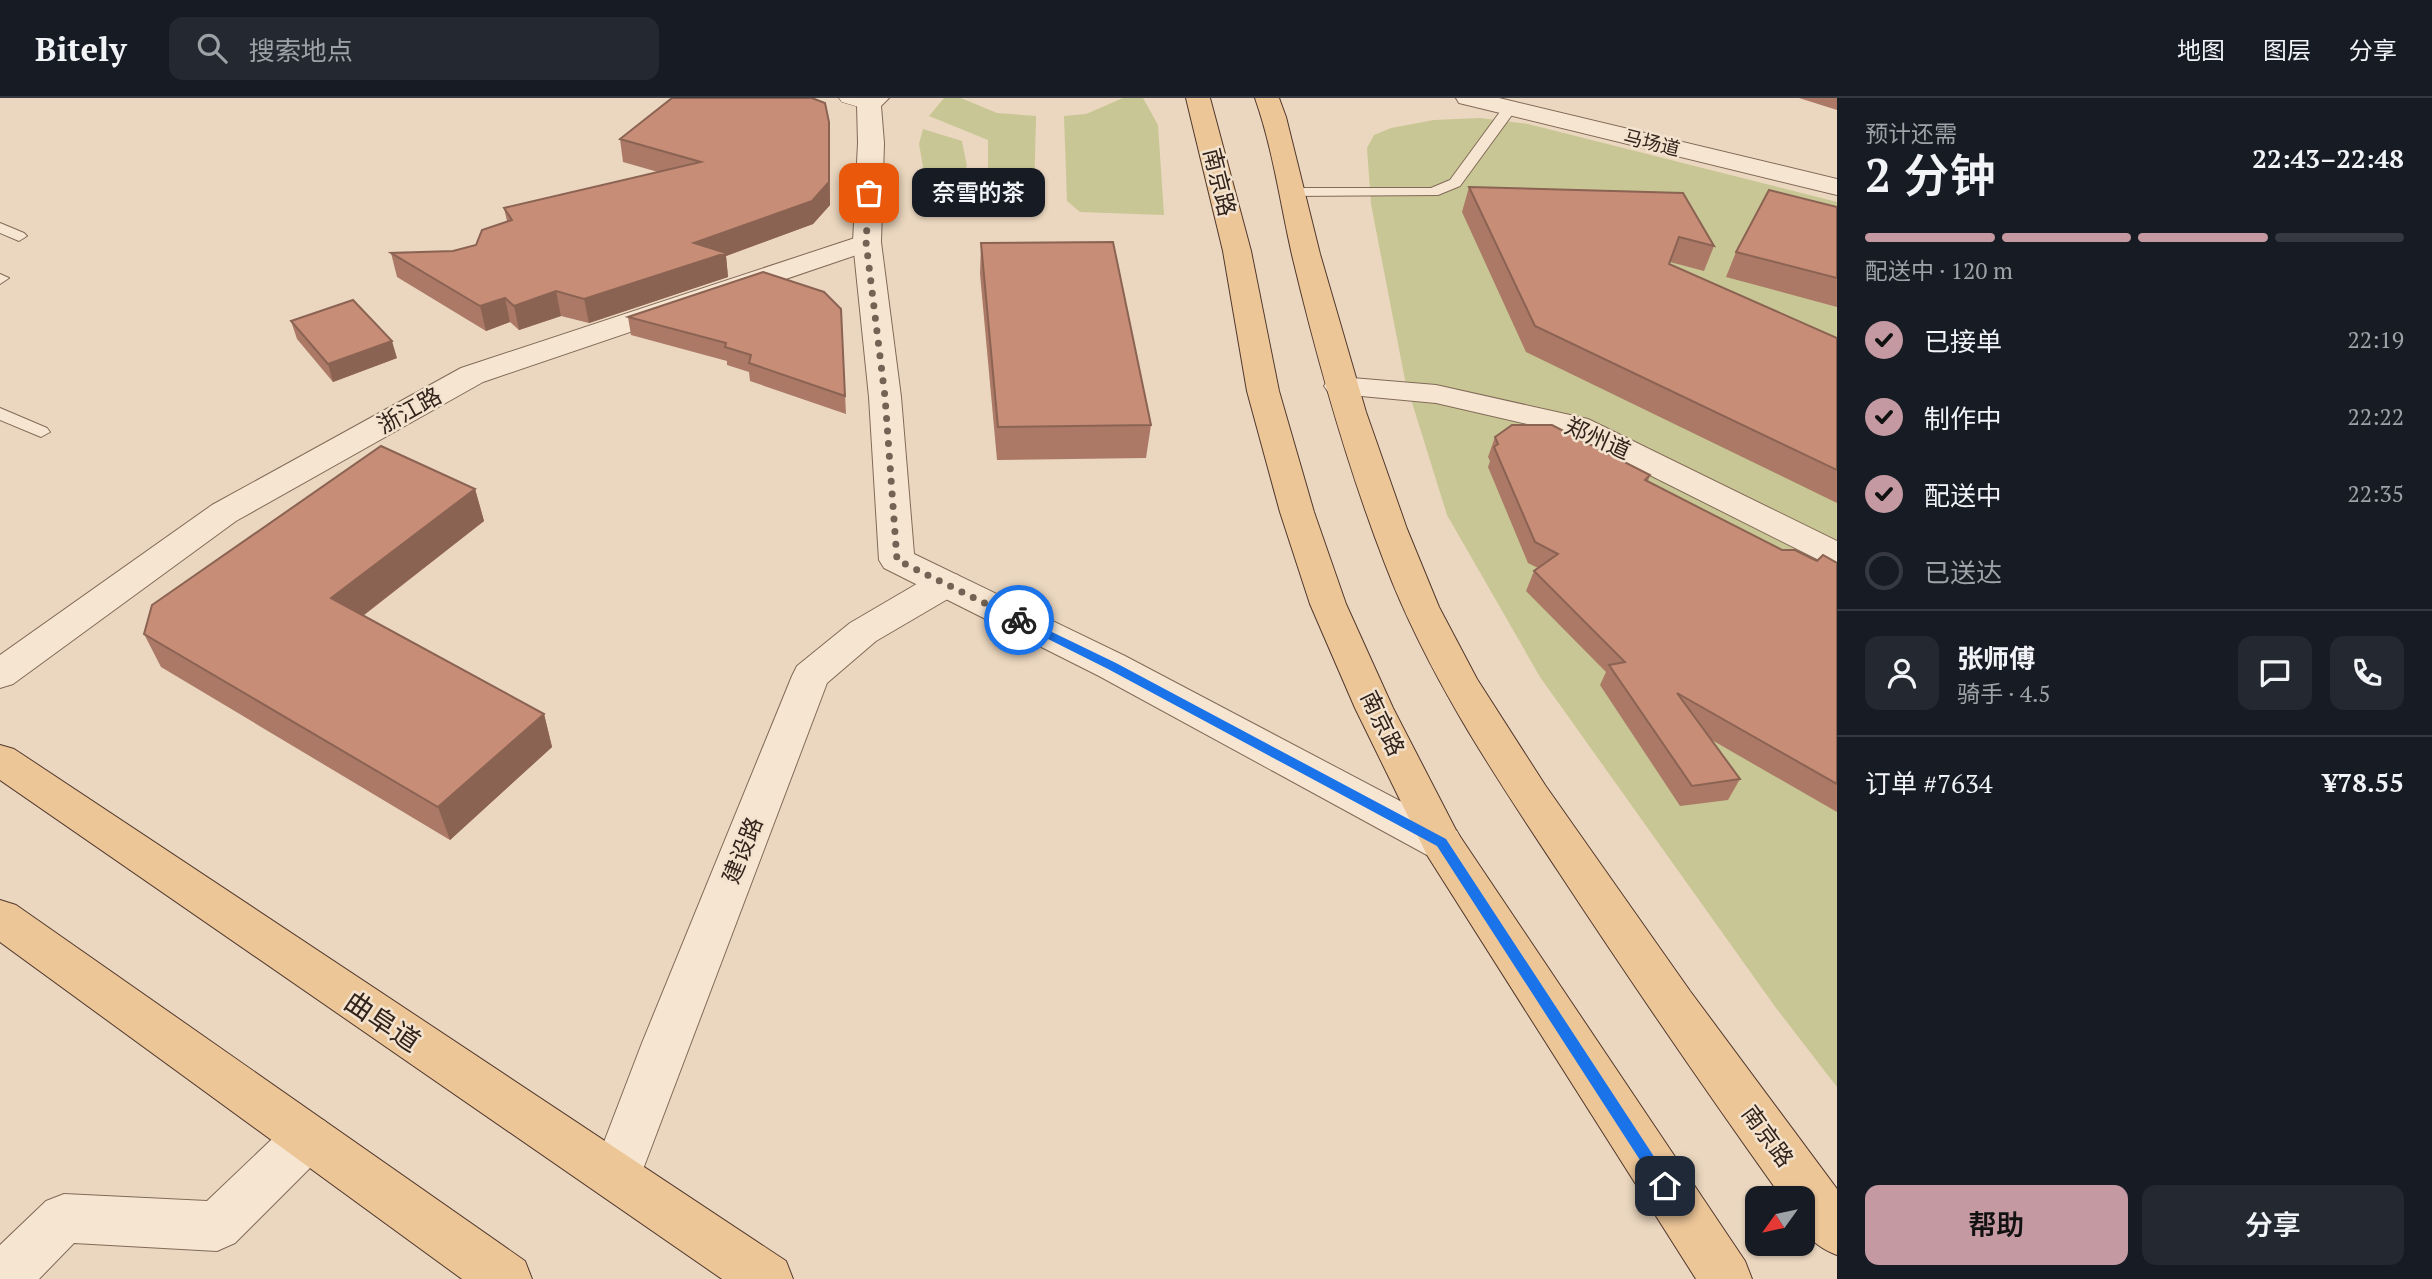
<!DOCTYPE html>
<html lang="zh">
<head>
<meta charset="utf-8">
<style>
	body { margin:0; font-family:"PT Serif","Noto Sans SC",serif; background:#242831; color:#f1f3f6; height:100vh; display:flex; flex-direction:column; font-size:26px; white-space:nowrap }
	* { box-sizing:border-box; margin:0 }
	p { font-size:23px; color:#9ea1a6 }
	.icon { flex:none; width:38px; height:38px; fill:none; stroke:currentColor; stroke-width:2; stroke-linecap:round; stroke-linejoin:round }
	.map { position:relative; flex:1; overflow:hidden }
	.drawer { display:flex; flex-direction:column; background:#171b24; width:595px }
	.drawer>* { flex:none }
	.needle { width:46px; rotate:237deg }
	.tools { position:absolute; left:1745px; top:1088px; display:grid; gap:14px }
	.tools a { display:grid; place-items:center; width:70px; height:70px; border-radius:14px; background:#171b24; box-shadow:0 2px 5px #0004; font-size:35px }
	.pin { position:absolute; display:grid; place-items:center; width:60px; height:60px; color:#fff; margin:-30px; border-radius:14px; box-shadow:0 4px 10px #0006 }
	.courier { position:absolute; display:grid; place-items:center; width:70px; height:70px; margin:-35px; border:5px solid #1a73e8; border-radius:50%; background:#fff; color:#222; box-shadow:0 2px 9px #0007 }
	.bubble { position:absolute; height:49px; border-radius:14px; background:#171b24; box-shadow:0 2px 5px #0004; font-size:23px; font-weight:600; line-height:49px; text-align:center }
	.summary em { font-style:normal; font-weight:600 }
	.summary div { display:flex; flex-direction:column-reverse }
	.summary { display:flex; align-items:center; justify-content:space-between; height:119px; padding:0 28px }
	h1 { font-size:46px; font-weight:600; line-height:52px }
	.bar { display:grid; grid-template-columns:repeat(4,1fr); gap:10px 7px; align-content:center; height:84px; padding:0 28px }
	.bar i { height:9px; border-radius:5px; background:#363941 }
	.bar .active { background:#c499a2 }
	.bar p { grid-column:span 4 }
	.line { display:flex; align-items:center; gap:18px; padding:0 28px; border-top:2px solid #363941 }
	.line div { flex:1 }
	.round { display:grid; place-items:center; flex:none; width:74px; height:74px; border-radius:14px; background:#242831 }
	ol { padding:0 28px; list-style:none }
	li { display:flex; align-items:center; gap:21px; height:77px }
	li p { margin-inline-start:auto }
	li .icon { padding:7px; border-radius:50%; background:#c499a2; color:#111; stroke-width:4 }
	li:last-child { color:#9ea1a6 }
	li i { width:38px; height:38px; border:4px solid #363941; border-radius:50% }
	.cta { display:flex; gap:14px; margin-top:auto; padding:14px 28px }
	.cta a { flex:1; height:80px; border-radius:14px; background:#c499a2; color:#111; font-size:28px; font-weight:600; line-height:80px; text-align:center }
	.cta a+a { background:#242831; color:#f1f3f6 }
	header { display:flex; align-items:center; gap:42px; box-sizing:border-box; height:98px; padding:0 35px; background:#171b24; border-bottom:2px solid #363941 }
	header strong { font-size:33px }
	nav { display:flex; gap:38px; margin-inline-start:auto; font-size:24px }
	.search { width:490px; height:63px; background:#242831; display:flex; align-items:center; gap:18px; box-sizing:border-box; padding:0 24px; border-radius:14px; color:#9ea1a6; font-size:26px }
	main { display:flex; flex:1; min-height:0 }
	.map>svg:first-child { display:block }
	.green { fill:#c8c694 }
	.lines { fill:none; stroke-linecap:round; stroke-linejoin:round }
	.service-casing { stroke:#826958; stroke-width:2 }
	.pedestrian-casing { stroke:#826958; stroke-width:1 }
	.minor-casing { stroke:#826958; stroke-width:2 }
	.tertiary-casing { stroke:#826958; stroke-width:2 }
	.primary-casing { stroke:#50382d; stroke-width:2 }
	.service { fill:#f6e6d1; fill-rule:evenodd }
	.pedestrian { fill:#f6e6d1; fill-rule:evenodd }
	.minor { fill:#f6e6d1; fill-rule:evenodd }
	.tertiary { fill:#f6e6d1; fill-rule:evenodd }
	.primary { fill:#edc698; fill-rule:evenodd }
	.wall { fill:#ab7966 }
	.shaded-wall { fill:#8b6353 }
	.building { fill:#c78d77; stroke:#8b6353; stroke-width:2 }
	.route { fill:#1a73e8 }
	.done { stroke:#736355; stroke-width:7; stroke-dasharray:0 12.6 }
	.labels { text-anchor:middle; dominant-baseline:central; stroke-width:5; stroke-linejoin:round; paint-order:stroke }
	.far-street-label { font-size:19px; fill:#32241c; stroke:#f3e3ce }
	.street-label { font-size:23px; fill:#32241c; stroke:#f3e3ce }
	.near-street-label { font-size:28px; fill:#32241c; stroke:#f3e3ce }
</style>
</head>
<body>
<header>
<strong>Bitely</strong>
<div class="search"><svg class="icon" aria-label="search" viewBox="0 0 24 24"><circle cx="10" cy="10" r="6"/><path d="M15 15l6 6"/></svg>搜索地点</div>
<nav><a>地图</a><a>图层</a><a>分享</a></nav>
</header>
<main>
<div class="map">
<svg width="1837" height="1181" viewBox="0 0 1837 1181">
	<rect width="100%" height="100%" fill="#ebd7bf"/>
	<path class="green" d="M944,0H961L997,15L1036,18L1034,102L971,101L988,70V42L929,18Z
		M1123,0H1143L1158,27L1164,117L1080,114L1067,103L1064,18L1086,16Z
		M1480,20L1528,26L1837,104V989L1776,910L1540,579L1447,417L1405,282L1371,106L1367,50L1374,37L1391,30L1434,22Z
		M923,31L962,43L967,68L943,104L929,102L919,46Z"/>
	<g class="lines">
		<defs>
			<path id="service" d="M1510,6L1517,10L1460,88L1438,97L1290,98L1283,94L1290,90H1431L1450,82L1505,7Z
				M0,125L24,135L27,138L19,143L0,135Z
				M0,176L9,180L0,186Z
				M0,310L47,330L50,334L41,339L0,322Z"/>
			<path id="pedestrian" d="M839,0H870L879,6L869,12L842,4Z"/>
			<path id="minor" d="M867,136L877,138L881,144L877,150L483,284L236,423L13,586L0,590V557L212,407L461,270Z
				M1340,279L1436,287L1588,321L1837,443V469L1825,465L1566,335L1436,305L1329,295L1324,288L1329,281Z
				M945,474L958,477L963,486L958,495L876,543L827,585L634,1095L616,1101L598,1095L591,1078L642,945L792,578L797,568L850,525L932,477Z
				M308,1016L325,1023L333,1039L325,1055L235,1145L217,1153L74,1145L39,1181H0V1147L46,1103L64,1096L207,1103L291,1023Z"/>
			<path id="tertiary" d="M861,0H889L881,8L884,45L881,144L901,299L914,456L1125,558L1457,733L1463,745L1457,757L1442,762L1427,757L1099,578L884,470L879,462L869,299L853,144L858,45L857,6Z
				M1456,0H1499L1837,81V97L1459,5Z"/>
			<path id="primary" d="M1186,0H1210L1251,153L1279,293L1314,414L1346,506L1393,610L1457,734L1745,1163L1752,1181H1696L1427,757L1355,610L1310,506L1280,414L1247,293L1223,153Z
				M1255,0H1279L1286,19L1320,156L1366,314L1407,431L1439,509L1477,581L1545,687L1690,893L1837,1091V1157C1807,1145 1802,1132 1802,1101H1783C1706,993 1631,884 1558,773C1493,675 1427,576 1385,466C1346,365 1317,261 1292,157C1280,104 1273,51 1255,0Z
				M0,647L14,651L786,1163L793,1181H722L0,682Z
				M0,802L16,807L525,1163L532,1181H462L0,844Z"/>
		</defs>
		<use href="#service" class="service-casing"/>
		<use href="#pedestrian" class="pedestrian-casing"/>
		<use href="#minor" class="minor-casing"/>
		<use href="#tertiary" class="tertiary-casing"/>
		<use href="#primary" class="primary-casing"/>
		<use href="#service" class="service"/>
		<use href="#pedestrian" class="pedestrian"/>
		<use href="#minor" class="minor"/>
		<use href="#tertiary" class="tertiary"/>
		<use href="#primary" class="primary"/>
	</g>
	<path class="wall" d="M1799,0H1837V12Z
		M829,24L830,107L813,126L726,158L728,179L589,225L561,218L519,232L510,224L486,233L397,179L391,155L453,153L476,147L507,123L504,110L658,74L623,64L620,41Z
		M1469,89L1683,95L1714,148L1704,173L1670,164L1669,166L1837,240V405L1526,254L1462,114Z
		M1837,109V209L1726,179L1736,154Z
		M981,145L1151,327L1146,360L997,362L980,176Z
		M841,211L846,316L750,283L749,274L727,267V263L631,237L628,219Z
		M291,223L397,260L333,284L297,241Z
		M1495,339L1650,377L1648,383L1782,452L1817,463L1837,465V714L1710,641L1740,681L1728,702L1680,708L1600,587L1606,574L1526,493L1534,473L1538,470L1528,465L1488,369L1490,363L1488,359Z
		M475,391L484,423L363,518L544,616L552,649L450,742L161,569L144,536Z"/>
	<path class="shaded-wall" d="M829,24L830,107L813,126L726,158L728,179L589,225L584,201L694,145Z
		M556,193L561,218L519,232L514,208Z
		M505,200L510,224L486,233L480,208Z
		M392,243L397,260L333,284L328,266Z
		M475,391L484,423L343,533L331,500Z
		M544,616L552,649L450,742L438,709Z"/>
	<path class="building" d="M672,0H812L825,5L829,24V84L812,103L694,145L726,155L584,201L556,193L514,208L505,200L480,208L391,155L453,153L476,147L482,132L512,122L504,110L701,64L620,41Z
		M1469,89L1683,95L1714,148L1679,139L1669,166L1837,240V372L1535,228Z
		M1769,92L1837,109V180L1736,154Z
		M1113,144L1151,327L998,329L981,145Z
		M763,174L824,194L841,211L845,298L749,265L751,257L725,249L726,245L628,219Z
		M353,202L392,243L328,266L291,223Z
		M1512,327H1552L1650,377L1645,382L1782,452H1795L1817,463L1823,457L1837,465V686L1677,595L1740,681L1692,688L1609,567L1625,564L1534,473L1558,456L1535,444L1494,349L1498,346L1495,339Z
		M381,348L475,391L331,500L544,616L438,709L144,536L152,507Z"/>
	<path class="route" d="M1016,520H1023L1116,565L1446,741L1670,1083V1093H1660L1437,748L1108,571L1016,525Z"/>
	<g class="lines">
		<path class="done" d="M869,95L866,144L885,299L897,462L1019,522"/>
	</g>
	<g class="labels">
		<g class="far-street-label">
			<text transform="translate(1652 44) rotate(14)">马场道</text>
		</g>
		<g class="street-label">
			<text transform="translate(1220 84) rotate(76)">南京路</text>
			<text transform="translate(409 312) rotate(-29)">浙江路</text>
			<text transform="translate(1598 340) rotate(24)">郑州道</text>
			<text transform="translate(1383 625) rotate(64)">南京路</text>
			<text transform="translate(742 752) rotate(-68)">建设路</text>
			<text transform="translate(1768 1038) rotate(54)">南京路</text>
		</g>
		<g class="near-street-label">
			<text transform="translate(383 923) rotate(34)">曲阜道</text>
		</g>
	</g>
</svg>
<div class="tools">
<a><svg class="needle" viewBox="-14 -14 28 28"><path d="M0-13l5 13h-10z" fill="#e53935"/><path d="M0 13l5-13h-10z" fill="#9ea1a6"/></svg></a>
</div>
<div class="pin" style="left:869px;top:95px;background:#ea580c"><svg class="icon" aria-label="bag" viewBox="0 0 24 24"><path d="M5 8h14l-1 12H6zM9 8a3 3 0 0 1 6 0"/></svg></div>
<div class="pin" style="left:1665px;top:1088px;background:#1f2937"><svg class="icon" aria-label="home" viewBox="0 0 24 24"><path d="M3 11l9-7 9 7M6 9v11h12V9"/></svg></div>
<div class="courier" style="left:1019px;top:522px"><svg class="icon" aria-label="bike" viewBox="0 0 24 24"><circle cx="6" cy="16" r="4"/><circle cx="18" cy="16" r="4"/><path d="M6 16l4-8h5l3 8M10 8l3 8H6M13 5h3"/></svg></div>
<div class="bubble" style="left:912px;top:70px;width:133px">奈雪的茶</div>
</div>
<section class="drawer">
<div class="summary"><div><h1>2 分钟</h1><p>预计还需</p></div><em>22:43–22:48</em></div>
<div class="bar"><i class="active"></i><i class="active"></i><i class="active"></i><i></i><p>配送中 · 120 m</p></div>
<ol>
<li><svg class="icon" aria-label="check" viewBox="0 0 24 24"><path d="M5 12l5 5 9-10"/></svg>已接单<p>22:19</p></li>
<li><svg class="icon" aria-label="check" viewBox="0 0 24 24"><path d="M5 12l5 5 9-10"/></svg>制作中<p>22:22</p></li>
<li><svg class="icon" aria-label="check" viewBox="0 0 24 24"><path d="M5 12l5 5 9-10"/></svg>配送中<p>22:35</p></li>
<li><i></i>已送达</li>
</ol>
<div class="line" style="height:126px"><a class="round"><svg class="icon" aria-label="person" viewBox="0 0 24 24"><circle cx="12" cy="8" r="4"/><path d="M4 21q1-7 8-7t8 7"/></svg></a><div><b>张师傅</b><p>骑手 · 4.5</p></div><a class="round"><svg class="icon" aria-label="chat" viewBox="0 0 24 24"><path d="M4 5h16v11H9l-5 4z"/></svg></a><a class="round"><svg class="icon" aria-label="phone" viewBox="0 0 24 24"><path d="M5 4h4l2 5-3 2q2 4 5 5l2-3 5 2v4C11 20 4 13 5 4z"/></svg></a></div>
<div class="line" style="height:91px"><div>订单 #7634</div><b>¥78.55</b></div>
<div class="cta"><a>帮助</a><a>分享</a></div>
</section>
</main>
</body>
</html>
